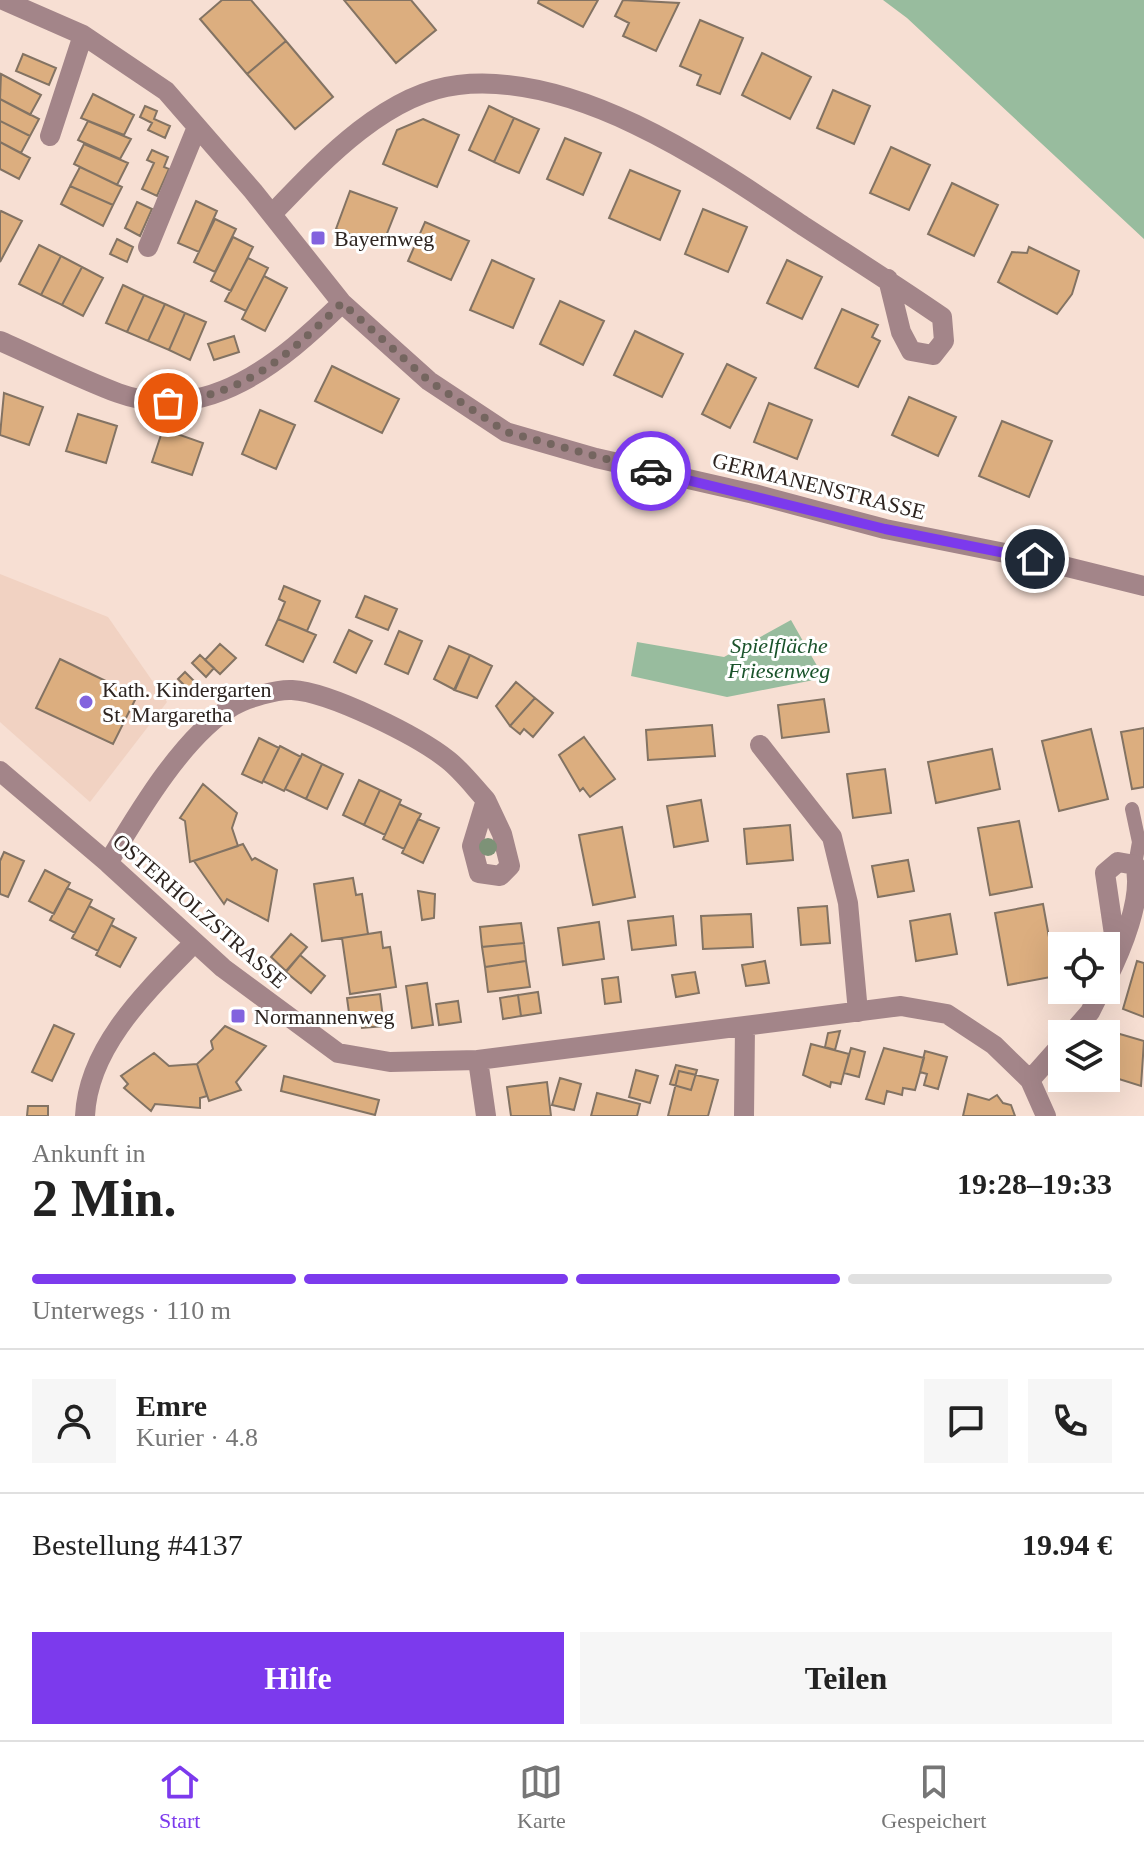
<!DOCTYPE html>
<html lang="de">
<head>
<meta charset="utf-8">
<style>
	body { margin:0; font-family:"Times New Roman",serif; background:#f6f6f6; color:#222; height:100vh; display:flex; flex-direction:column; font-size:30px; white-space:nowrap }
	* { box-sizing:border-box; margin:0 }
	p { font-size:26px; color:#767676 }
	.icon { flex:none; width:44px; height:44px; fill:none; stroke:currentColor; stroke-width:2; stroke-linecap:round; stroke-linejoin:round }
	.map { position:relative; height:1116px; overflow:hidden }
	.side { display:flex; flex-direction:column; background:#fff; flex:1 }
	.side>* { flex:none }
	.fabs { position:absolute; left:1048px; top:932px; display:grid; gap:16px }
	.fabs a { display:grid; place-items:center; width:72px; height:72px; border-radius:0px; background:#fff; box-shadow:0 8px 32px #0002; font-size:40px }
	.pin { position:absolute; display:grid; place-items:center; width:68px; height:68px; color:#fff; margin:-34px; border:4px solid #fff; border-radius:50%; box-shadow:0 2px 8px #0007 }
	.courier { position:absolute; display:grid; place-items:center; width:80px; height:80px; margin:-40px; border:6px solid #7c3aed; border-radius:50%; background:#fff; color:#222; box-shadow:0 2px 10px #0007 }
	.overview em { font-style:normal; font-weight:700 }
	.overview div { display:flex; flex-direction:column-reverse }
	.overview { display:flex; align-items:center; justify-content:space-between; height:136px; padding:0 32px }
	h1 { font-size:52px; font-weight:700; line-height:60px }
	.bar { display:grid; grid-template-columns:repeat(4,1fr); gap:12px 8px; align-content:center; height:96px; padding:0 32px }
	.bar i { height:10px; border-radius:6px; background:#e0e0e0 }
	.bar .on { background:#7c3aed }
	.bar p { grid-column:span 4 }
	.line { display:flex; align-items:center; gap:20px; padding:0 32px; border-top:2px solid #e0e0e0 }
	.line div { flex:1 }
	.round { display:grid; place-items:center; flex:none; width:84px; height:84px; border-radius:0px; background:#f6f6f6 }
	.button { display:flex; gap:16px; margin-top:auto; padding:16px 32px }
	.button a { flex:1; height:92px; border-radius:0px; background:#7c3aed; color:#fff; font-size:32px; font-weight:700; line-height:92px; text-align:center }
	.button a+a { background:#f6f6f6; color:#222 }
	.dock { display:flex; justify-content:space-around; align-items:center; height:112px; border-top:2px solid #e0e0e0; background:#fff; font-size:22px; color:#767676 }
	.dock a { display:grid; justify-items:center; gap:4px }
	.dock .on { color:#7c3aed }
	.map>svg:first-child { display:block }
	.built { fill:#f1d2c2 }
	.green { fill:#98bc9e }
	.building { fill:#dcae7f; stroke:#837363; stroke-width:2 }
	.lines { fill:none; stroke-linecap:round; stroke-linejoin:round }
	.service { stroke:#a38589; stroke-width:14 }
	.minor { stroke:#a38589; stroke-width:20 }
	.tree { fill:#7d9277 }
	.done { stroke:#74655f; stroke-width:8; stroke-dasharray:0 14.4 }
	.route { stroke:#7c3aed; stroke-width:10 }
	.poi-dot { fill:#8263de; stroke:#fff; stroke-width:3 }
	.labels { text-anchor:middle; dominant-baseline:central; stroke-width:6; stroke-linejoin:round; paint-order:stroke }
	.poi-label { font-size:22px; fill:#2d2420; stroke:#fff; text-anchor:start }
	.street-label { font-size:22px; fill:#2d2420; stroke:#fff }
	.park-label { font-size:22px; font-style:italic; fill:#1a532b; stroke:#fff }
</style>
</head>
<body>
<div class="map">
<svg width="1144" height="1116" viewBox="0 0 1144 1116">
	<rect width="100%" height="100%" fill="#f7dfd3"/>
	<path class="built" d="M0,574L108,617L167,702L90,802L0,722Z"/>
	<path class="green" d="M883,0H1144V239L907,18Z
		M791,620L824,678L727,697L631,676L637,642L724,657Z"/>
	<path class="building" d="M222,0H251L286,41L247,74L200,19Z
		M344,0H411L436,30L396,63Z
		M539,0H598L583,27L538,3Z
		M623,0L679,3L656,51L623,36L629,23L615,16Z
		M700,20L743,38L720,94L697,85L701,75L680,66Z
		M286,41L333,97L295,129L247,74Z
		M762,53L811,77L790,119L742,95Z
		M23,54L56,68L49,85L16,71Z
		M1,74L41,95L30,115L0,99Z
		M833,90L870,106L854,144L817,128Z
		M93,94L134,115L124,135L81,118Z
		M0,99L39,119L30,136L0,121Z
		M145,106L157,111L154,119L170,126L165,138L148,130L152,123L140,117Z
		M489,106L514,118L494,162L469,150Z
		M514,118L539,129L519,173L494,162Z
		M423,119L459,135L437,187L383,164L397,130Z
		M0,121L30,136L21,153L0,142Z
		M88,121L131,139L120,159L78,140Z
		M565,138L601,153L583,195L547,179Z
		M0,142L30,158L19,179L0,169Z
		M84,144L128,163L117,185L74,164Z
		M891,147L930,165L909,210L870,193Z
		M152,150L168,157L164,167L169,169L157,196L142,189L154,163L147,160Z
		M80,167L122,187L113,205L70,186Z
		M630,170L680,191L660,240L609,218Z
		M952,183L998,205L974,256L928,234Z
		M70,186L113,205L103,226L61,204Z
		M350,191L397,208L382,246L336,229Z
		M196,201L217,211L199,252L178,243Z
		M137,202L152,209L140,236L125,228Z
		M703,209L747,227L728,272L685,254Z
		M1,211L22,221L0,262V213Z
		M215,219L236,229L215,272L194,262Z
		M425,222L469,241L451,280L408,261Z
		M233,237L253,247L231,291L211,281Z
		M117,239L133,247L127,262L110,254Z
		M39,245L61,256L41,295L19,284Z
		M1029,247L1079,271L1072,294L1057,314L998,282L1012,252L1027,253Z
		M61,256L82,267L62,305L41,295Z
		M248,258L268,268L246,311L225,301Z
		M492,260L534,279L513,328L470,310Z
		M787,260L822,277L802,319L767,303Z
		M82,267L103,278L83,316L62,305Z
		M264,276L287,288L265,331L242,319Z
		M123,285L144,295L127,332L106,323Z
		M144,295L165,304L148,341L127,332Z
		M560,301L604,321L583,365L540,344Z
		M165,304L185,313L169,350L148,341Z
		M842,309L878,325L872,337L880,341L858,387L815,368Z
		M185,313L206,322L190,360L169,350Z
		M635,331L683,354L662,397L614,375Z
		M234,336L239,352L214,360L208,344Z
		M727,364L756,378L730,428L702,414Z
		M332,366L399,399L382,433L315,401Z
		M4,393L43,407L29,445L0,435Z
		M909,397L956,417L938,456L892,435Z
		M769,403L812,420L797,459L754,442Z
		M260,410L295,425L276,469L242,454Z
		M78,414L117,426L106,463L66,451Z
		M1002,421L1052,441L1029,497L979,476Z
		M163,429L203,443L192,475L152,462Z
		M284,586L320,601L307,631L278,619L285,602L279,599Z
		M365,596L397,609L388,630L356,617Z
		M278,619L316,635L303,662L266,645Z
		M349,630L372,641L356,673L334,662Z
		M399,631L422,641L408,674L385,664Z
		M220,644L236,658L220,674L205,660Z
		M449,646L470,655L455,690L434,679Z
		M200,655L214,668L206,677L192,663Z
		M470,655L492,666L477,698L454,690Z
		M60,659L137,696L113,744L36,708Z
		M185,672L200,687L193,694L178,679Z
		M516,682L535,698L510,726L496,706Z
		M535,698L553,713L533,737L524,729L520,734L510,726Z
		M824,699L829,732L782,738L778,705Z
		M712,725L715,756L648,760L646,730Z
		M1144,728V787L1132,789L1121,732Z
		M1091,729L1108,799L1059,811L1042,741Z
		M584,737L615,779L590,797L583,788L580,791L559,755Z
		M259,738L279,748L262,783L242,774Z
		M280,746L301,757L284,791L263,781Z
		M992,749L1000,789L936,803L928,762Z
		M302,754L322,764L306,799L285,789Z
		M322,764L343,774L327,809L306,799Z
		M885,769L891,813L853,818L847,774Z
		M359,780L380,790L364,825L343,815Z
		M203,784L237,813L232,828L238,846L190,862L185,821L180,818Z
		M380,790L401,800L385,835L364,825Z
		M701,800L708,841L674,847L667,806Z
		M399,804L421,814L404,849L383,839Z
		M418,819L439,828L423,863L402,853Z
		M1019,821L1032,887L990,895L978,828Z
		M790,825L793,860L747,864L744,829Z
		M622,827L635,897L593,905L579,835Z
		M243,844L252,860L255,858L277,870L268,921L227,899L224,904L194,861Z
		M4,852L24,861L8,897L0,894V861Z
		M908,860L914,891L878,897L872,866Z
		M45,870L70,883L54,914L29,901Z
		M353,878L356,895L362,894L368,934L322,941L314,884Z
		M67,888L92,900L75,933L50,920Z
		M418,891L435,894L434,918L422,920Z
		M1043,904L1056,976L1008,985L995,913Z
		M89,906L114,919L98,951L72,938Z
		M827,906L830,943L801,945L798,908Z
		M751,914L753,947L703,949L701,916Z
		M950,914L957,954L916,961L910,921Z
		M673,916L676,945L632,950L628,921Z
		M599,922L604,959L563,965L558,928Z
		M521,923L524,943L482,947L480,927Z
		M111,925L136,938L120,967L96,955Z
		M381,932L383,948L390,947L396,987L350,994L342,938Z
		M291,934L307,947L286,971L271,957Z
		M524,943L526,961L485,967L482,947Z
		M300,955L325,976L311,993L286,972Z
		M526,961L530,987L488,992L485,967Z
		M765,961L769,983L746,986L742,965Z
		M1137,961L1144,963V1017L1123,1009Z
		M695,972L699,993L676,997L672,975Z
		M618,977L621,1002L605,1004L602,979Z
		M427,983L433,1025L412,1028L406,986Z
		M538,992L541,1013L521,1016L518,995Z
		M380,994L384,1026L362,1028L361,1018L350,1020L347,998Z
		M518,995L521,1016L503,1019L500,998Z
		M458,1001L461,1022L439,1025L436,1004Z
		M54,1025L74,1034L52,1081L32,1072Z
		M225,1026L266,1046L236,1082L241,1090L209,1101L197,1064L213,1049L211,1041Z
		M840,1031L835,1050L825,1047L828,1033Z
		M1113,1032L1144,1041L1141,1086L1106,1075V1056Z
		M811,1044L849,1054L841,1084L831,1082L830,1087L803,1075Z
		M851,1048L865,1052L859,1077L844,1073Z
		M884,1048L924,1058L915,1090L903,1088L902,1095L887,1091L884,1104L866,1099Z
		M925,1051L947,1057L938,1089L924,1085L927,1074L920,1072Z
		M154,1053L169,1066L197,1064L207,1096L200,1098V1108L155,1104L151,1111L124,1088L128,1084L121,1076Z
		M676,1065L697,1070L691,1090L670,1084Z
		M636,1070L658,1076L650,1103L629,1097Z
		M679,1071L718,1080L708,1116H668Z
		M284,1076L379,1100L375,1115L281,1091Z
		M560,1078L581,1084L574,1110L552,1105Z
		M547,1082L551,1116H511L507,1087Z
		M597,1093L640,1104L637,1116H591Z
		M968,1094L989,1100L997,1095L1003,1103L1011,1105L1015,1116H963Z
		M28,1106H48V1116H27Z"/>
	<g class="lines">
		<path class="service" d="M1132,809L1139,842L1135,865"/>
		<path class="minor" d="M3,0L83,35L166,91L253,191L342,303L429,381L506,432L596,458L754,494L885,529L1035,559L1144,586
			M50,136L83,35
			M272,214C320,164 385,93 458,85C577,71 711,164 805,227C851,257 897,286 942,317L944,341L933,355L911,351L901,332L888,279
			M148,247L197,127
			M0,341C39,358 78,378 118,393C208,426 282,361 342,303
			M760,745L832,837L848,903L858,1012
			M0,771L108,863L223,968L338,1053L390,1062L478,1060L901,1006L947,1014L994,1045L1030,1080L1046,1116
			M108,863C138,813 183,736 233,706C246,698 278,689 292,690C330,692 418,736 448,760C462,771 474,787 486,800L472,846L479,873L500,876L510,866L502,834L486,800
			M1106,981C1121,951 1144,897 1135,865L1118,862L1105,873L1117,955
			M1071,1034L1090,1012L1101,990
			M478,1060L486,1116
			M1030,1080L1062,1044
			M85,1116C88,1046 148,990 194,943
			M744,1116L745,1027"/>
	</g>
	<circle class="tree" cx="488" cy="847" r="9"/>
	<g class="lines">
		<path class="done" d="M168,403C248,393 286,357 342,303L429,381L506,432L651,471"/>
		<path class="route" d="M651,471L885,529L1035,559"/>
	</g>
	<g class="poi-dot">
		<rect x="310" y="230" width="16" height="16" rx="4"/>
		<circle cx="86" cy="702" r="8"/>
		<rect x="230" y="1008" width="16" height="16" rx="4"/>
	</g>
	<g class="labels">
		<g class="poi-label">
			<text x="334" y="238">Bayernweg</text>
			<text x="102" y="689">Kath. Kindergarten<tspan x="102" dy="25">St. Margaretha</tspan></text>
			<text x="254" y="1016">Normannenweg</text>
		</g>
		<g class="street-label">
			<text transform="translate(819 486) rotate(14)">GERMANENSTRASSE</text>
			<text transform="translate(200 911) rotate(41)">OSTERHOLZSTRASSE</text>
		</g>
		<g class="park-label">
			<text x="779" y="645">Spielfläche<tspan x="779" dy="25">Friesenweg</tspan></text>
		</g>
	</g>
</svg>
<div class="fabs">
<a><svg class="icon" aria-label="locate" viewBox="0 0 24 24"><circle cx="12" cy="12" r="6"/><path d="M12 2v4M12 18v4M2 12h4M18 12h4"/></svg></a>
<a><svg class="icon" aria-label="layers" viewBox="0 0 24 24"><path d="M12 4l9 5-9 5-9-5zM3 14l9 5 9-5"/></svg></a>
</div>
<div class="pin" style="left:168px;top:403px;background:#ea580c"><svg class="icon" aria-label="bag" viewBox="0 0 24 24"><path d="M5 8h14l-1 12H6zM9 8a3 3 0 0 1 6 0"/></svg></div>
<div class="pin" style="left:1035px;top:559px;background:#1f2937"><svg class="icon" aria-label="home" viewBox="0 0 24 24"><path d="M3 11l9-7 9 7M6 9v11h12V9"/></svg></div>
<div class="courier" style="left:651px;top:471px"><svg class="icon" aria-label="car" viewBox="0 0 24 24"><path d="M5 17H2v-5l4-1 3-4h7l3 4 3 1v5h-3M9 17h6M6 11h13"/><circle cx="7" cy="17" r="2"/><circle cx="17" cy="17" r="2"/></svg></div>
</div>
<section class="side">
<div class="overview"><div><h1>2 Min.</h1><p>Ankunft in</p></div><em>19:28–19:33</em></div>
<div class="bar"><i class="on"></i><i class="on"></i><i class="on"></i><i></i><p>Unterwegs · 110 m</p></div>
<div class="line" style="height:144px"><a class="round"><svg class="icon" aria-label="person" viewBox="0 0 24 24"><circle cx="12" cy="8" r="4"/><path d="M4 21q1-7 8-7t8 7"/></svg></a><div><b>Emre</b><p>Kurier · 4.8</p></div><a class="round"><svg class="icon" aria-label="chat" viewBox="0 0 24 24"><path d="M4 5h16v11H9l-5 4z"/></svg></a><a class="round"><svg class="icon" aria-label="phone" viewBox="0 0 24 24"><path d="M5 4h4l2 5-3 2q2 4 5 5l2-3 5 2v4C11 20 4 13 5 4z"/></svg></a></div>
<div class="line" style="height:104px"><div>Bestellung #4137</div><b>19.94 €</b></div>
<div class="button"><a>Hilfe</a><a>Teilen</a></div>
</section>
<nav class="dock">
<a class="on"><svg class="icon" aria-label="home" viewBox="0 0 24 24"><path d="M3 11l9-7 9 7M6 9v11h12V9"/></svg>Start</a>
<a><svg class="icon" aria-label="map" viewBox="0 0 24 24"><path d="M3 6l6-2 6 2 6-2v14l-6 2-6-2-6 2zM9 4v14M15 6v14"/></svg>Karte</a>
<a><svg class="icon" aria-label="saved" viewBox="0 0 24 24"><path d="M7 4h10v16l-5-4-5 4z"/></svg>Gespeichert</a>
</nav>
</body>
</html>
